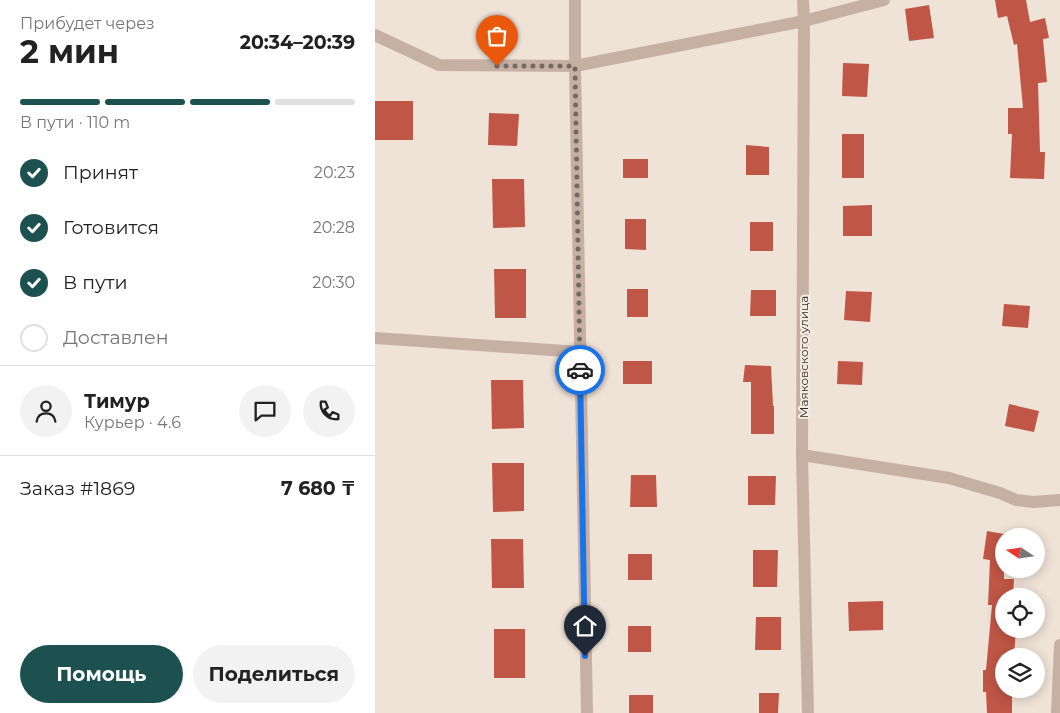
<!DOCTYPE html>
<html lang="ru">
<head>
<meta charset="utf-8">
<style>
	body { margin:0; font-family:Montserrat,sans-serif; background:#f2f2f2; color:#222; height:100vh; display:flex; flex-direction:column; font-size:19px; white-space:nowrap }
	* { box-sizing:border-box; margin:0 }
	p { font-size:16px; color:#767676 }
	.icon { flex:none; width:28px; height:28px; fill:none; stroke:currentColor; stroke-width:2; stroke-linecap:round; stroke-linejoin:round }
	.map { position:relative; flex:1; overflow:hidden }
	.panel { display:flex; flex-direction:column; background:#fff; width:375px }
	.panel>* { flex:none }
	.needle { width:32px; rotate:283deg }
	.fabs { position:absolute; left:620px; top:528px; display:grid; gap:10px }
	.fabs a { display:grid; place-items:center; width:50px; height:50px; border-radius:50%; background:#fff; box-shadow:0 2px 12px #0003; font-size:25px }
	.pin { position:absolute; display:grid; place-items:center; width:42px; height:42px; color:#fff; margin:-51px -21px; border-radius:50% 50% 50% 0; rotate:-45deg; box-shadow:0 0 5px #0007 }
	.pin .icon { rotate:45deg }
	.courier { position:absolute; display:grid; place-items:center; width:50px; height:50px; margin:-25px; border:4px solid #1a73e8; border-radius:50%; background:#fff; color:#222; box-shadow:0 1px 6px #0007 }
	.headline em { font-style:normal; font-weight:700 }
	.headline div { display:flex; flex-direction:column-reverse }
	.headline { display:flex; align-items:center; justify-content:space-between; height:85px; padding:0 20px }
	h1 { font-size:32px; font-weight:700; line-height:38px }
	.bar { display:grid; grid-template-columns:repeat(4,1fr); gap:8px 5px; align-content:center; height:60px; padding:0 20px }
	.bar i { height:6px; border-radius:4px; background:#e0e0e0 }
	.bar .active { background:#1d514f }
	.bar p { grid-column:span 4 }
	.line { display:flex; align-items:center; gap:12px; padding:0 20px; border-top:1px solid #e0e0e0 }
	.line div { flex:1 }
	.round { display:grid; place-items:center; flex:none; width:52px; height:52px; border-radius:26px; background:#f2f2f2 }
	ol { padding:0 20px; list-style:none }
	li { display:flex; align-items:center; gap:15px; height:55px }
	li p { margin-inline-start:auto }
	li .icon { padding:5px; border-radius:50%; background:#1d514f; color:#fff; stroke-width:4 }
	li:last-child { color:#767676 }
	li i { width:28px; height:28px; border:2px solid #e0e0e0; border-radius:50% }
	.action { display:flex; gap:10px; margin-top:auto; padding:10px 20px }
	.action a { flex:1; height:58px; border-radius:30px; background:#1d514f; color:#fff; font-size:20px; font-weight:700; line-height:58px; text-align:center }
	.action a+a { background:#f2f2f2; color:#222 }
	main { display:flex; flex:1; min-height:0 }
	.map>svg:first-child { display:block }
	.building { fill:#c05645 }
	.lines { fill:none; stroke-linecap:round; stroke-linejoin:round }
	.minor { stroke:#c6b0a4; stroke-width:12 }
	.done { stroke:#746963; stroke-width:5; stroke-dasharray:0 9 }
	.route { stroke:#1a73e8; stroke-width:6 }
	.labels { text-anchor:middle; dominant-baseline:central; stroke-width:4; stroke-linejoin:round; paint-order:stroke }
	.street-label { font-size:12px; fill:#322825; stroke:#f7ece3 }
</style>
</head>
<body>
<main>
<section class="panel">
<div class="headline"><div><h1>2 мин</h1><p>Прибудет через</p></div><em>20:34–20:39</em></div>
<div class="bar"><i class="active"></i><i class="active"></i><i class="active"></i><i></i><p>В пути · 110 m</p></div>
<ol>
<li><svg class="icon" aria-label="check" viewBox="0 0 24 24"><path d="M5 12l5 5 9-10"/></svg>Принят<p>20:23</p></li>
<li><svg class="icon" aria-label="check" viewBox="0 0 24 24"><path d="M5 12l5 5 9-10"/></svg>Готовится<p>20:28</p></li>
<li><svg class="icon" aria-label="check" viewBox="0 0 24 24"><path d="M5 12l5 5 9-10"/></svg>В пути<p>20:30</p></li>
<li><i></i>Доставлен</li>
</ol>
<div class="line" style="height:90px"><a class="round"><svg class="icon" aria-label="person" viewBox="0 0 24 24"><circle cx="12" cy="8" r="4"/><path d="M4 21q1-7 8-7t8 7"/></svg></a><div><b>Тимур</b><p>Курьер · 4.6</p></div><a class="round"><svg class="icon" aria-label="chat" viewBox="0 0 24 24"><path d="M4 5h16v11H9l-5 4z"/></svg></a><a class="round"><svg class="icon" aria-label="phone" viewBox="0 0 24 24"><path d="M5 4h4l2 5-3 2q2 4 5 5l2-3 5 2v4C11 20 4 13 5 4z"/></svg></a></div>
<div class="line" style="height:65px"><div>Заказ #1869</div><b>7 680 ₸</b></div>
<div class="action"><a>Помощь</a><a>Поделиться</a></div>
</section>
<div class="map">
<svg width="685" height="713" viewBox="0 0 685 713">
	<rect width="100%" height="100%" fill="#efe2d7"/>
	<path class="building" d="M620,0H651L655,22L670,18L674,38L668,39L672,82L663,83L665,152H670L669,179L635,178L637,134H633V108H648L642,44L639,45L632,16L623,18Z
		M554,5L559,38L534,41L530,9Z
		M468,63L494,64L492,97L467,96Z
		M0,101H38V140H0Z
		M114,113L144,114L142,146L113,145Z
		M467,134H489V178H467Z
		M371,145L394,147V175H371Z
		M248,159H273V178H248Z
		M117,179H149L150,227L118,228Z
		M497,205V236H468V206Z
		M250,219H271V250L250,249Z
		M375,222H398V251H375Z
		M119,269H151V318H120Z
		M252,289H273V317H252Z
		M376,290H401V316H375Z
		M471,291L497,292L495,322L469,320Z
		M629,304L655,306L653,328L627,326Z
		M248,361H277V384H248Z
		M463,361L488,362L487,385L462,384Z
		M370,365L396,366L398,406H399V434H376V382H368Z
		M116,380H148L149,428L117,429Z
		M634,404L664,411L659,432L630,426Z
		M117,463H149V511L118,512Z
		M256,475H281L282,507H255Z
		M373,476H401L400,505H373Z
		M612,531L629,534V579H639L638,596H629V629H641L639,656H629V689H637V713H612L611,692H608V670H611L617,605H613L615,560L608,559Z
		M116,539H148L149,588H117Z
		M378,550H403L402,587H378Z
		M253,554H277V580H253Z
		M508,601V630L474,631L473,602Z
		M381,617H406V650H380Z
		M253,626H276V652H253Z
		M119,629H150V678H119Z
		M384,693H404L403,713H384Z
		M254,695H278V713H254Z"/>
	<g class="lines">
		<path class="minor" d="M200,0V66L212,713
			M428,0L429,21L427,455L433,713
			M0,35L64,65L200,66L429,21L509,0
			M0,338L205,352
			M427,455L574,478L625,493L641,500L658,502L685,500
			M682,713L685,645"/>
	</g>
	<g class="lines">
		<path class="done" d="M122,66H200L205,370"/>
		<path class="route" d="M205,370L210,656"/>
	</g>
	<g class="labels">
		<g class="street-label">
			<text transform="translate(428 357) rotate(-90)">Маяковского улица</text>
		</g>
	</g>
</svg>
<div class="fabs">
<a><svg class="needle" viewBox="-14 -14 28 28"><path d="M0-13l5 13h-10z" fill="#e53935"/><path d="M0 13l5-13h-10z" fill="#767676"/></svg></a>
<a><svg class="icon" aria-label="locate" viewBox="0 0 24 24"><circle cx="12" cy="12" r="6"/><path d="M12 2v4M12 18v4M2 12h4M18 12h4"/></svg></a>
<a><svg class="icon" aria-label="layers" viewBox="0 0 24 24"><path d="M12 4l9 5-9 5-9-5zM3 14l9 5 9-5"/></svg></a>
</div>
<div class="pin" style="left:122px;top:66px;background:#ea580c"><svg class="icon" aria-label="bag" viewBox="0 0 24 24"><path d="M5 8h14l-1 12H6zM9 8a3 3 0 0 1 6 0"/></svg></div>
<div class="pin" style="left:210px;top:656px;background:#1f2937"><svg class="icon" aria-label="home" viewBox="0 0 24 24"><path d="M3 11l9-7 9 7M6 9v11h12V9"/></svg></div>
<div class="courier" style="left:205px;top:370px"><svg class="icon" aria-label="car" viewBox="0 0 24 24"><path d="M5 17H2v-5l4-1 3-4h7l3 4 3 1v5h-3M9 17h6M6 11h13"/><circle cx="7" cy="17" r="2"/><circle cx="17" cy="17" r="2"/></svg></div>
</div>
</main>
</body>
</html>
